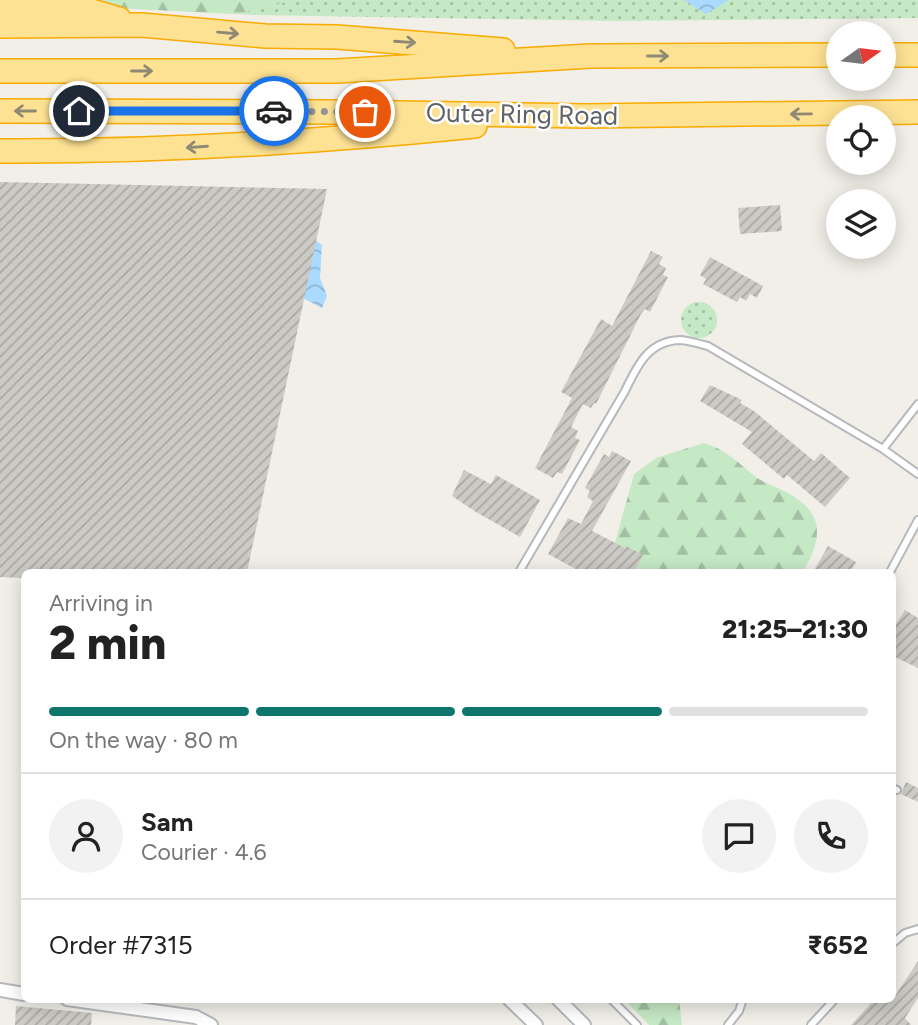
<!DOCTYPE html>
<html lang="en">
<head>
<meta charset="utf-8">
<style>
	body { margin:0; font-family:Figtree,sans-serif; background:#f2f2f2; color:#222; height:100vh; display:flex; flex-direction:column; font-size:26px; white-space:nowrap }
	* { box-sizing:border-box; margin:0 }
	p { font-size:23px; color:#767676 }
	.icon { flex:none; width:38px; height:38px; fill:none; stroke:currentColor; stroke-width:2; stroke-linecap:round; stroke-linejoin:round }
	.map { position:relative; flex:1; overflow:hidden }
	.panel { position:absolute; left:21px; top:569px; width:875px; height:434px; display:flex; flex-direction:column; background:#fff; border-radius:10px; box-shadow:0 4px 18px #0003 }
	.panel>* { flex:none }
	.needle { width:46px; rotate:76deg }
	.fabs { position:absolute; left:826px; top:21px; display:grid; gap:14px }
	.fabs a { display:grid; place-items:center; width:70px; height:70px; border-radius:50%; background:#fff; box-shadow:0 4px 18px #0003; font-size:35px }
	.pin { position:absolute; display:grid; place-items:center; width:60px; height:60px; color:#fff; margin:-30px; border:4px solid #fff; border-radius:50%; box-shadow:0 2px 7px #0007 }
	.courier { position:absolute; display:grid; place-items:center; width:70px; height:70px; margin:-35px; border:5px solid #1a73e8; border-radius:50%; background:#fff; color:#222; box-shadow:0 2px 9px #0007 }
	.head em { font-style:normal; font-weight:800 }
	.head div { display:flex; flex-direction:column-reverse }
	.head { display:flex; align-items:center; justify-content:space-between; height:119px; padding:0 28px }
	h1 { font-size:46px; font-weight:800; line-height:52px }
	.bar { display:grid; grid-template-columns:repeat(4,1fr); gap:10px 7px; align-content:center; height:84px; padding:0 28px }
	.bar i { height:9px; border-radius:5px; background:#e0e0e0 }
	.bar .active { background:#0f766e }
	.bar p { grid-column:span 4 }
	.line { display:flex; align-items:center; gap:18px; padding:0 28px; border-top:2px solid #e0e0e0 }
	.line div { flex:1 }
	.round { display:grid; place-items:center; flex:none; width:74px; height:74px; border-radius:37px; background:#f2f2f2 }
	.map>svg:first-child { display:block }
	.green { fill:url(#green-dots) }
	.forest { fill:url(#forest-firs) }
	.water { fill:url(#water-waves) }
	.building { fill:url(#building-hatch) }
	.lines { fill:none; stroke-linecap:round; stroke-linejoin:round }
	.lane-casing { stroke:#b5b8bc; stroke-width:10 }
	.street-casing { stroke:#b5b8bc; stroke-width:16 }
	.highway-casing { stroke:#f9ab00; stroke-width:26 }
	.lane { stroke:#fff; stroke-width:6 }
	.street { stroke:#fff; stroke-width:12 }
	.highway { stroke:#fde293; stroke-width:23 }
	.oneway { stroke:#8e8975 }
	.done { stroke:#929495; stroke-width:7; stroke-dasharray:0 12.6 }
	.route { stroke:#1a73e8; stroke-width:9 }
	.labels { text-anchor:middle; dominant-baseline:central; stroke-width:5; stroke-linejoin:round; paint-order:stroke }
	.street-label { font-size:26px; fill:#5f6368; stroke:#fff }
</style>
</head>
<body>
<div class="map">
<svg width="918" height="1025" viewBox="0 0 918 1025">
	<defs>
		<pattern id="green-dots" width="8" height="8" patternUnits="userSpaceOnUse" patternTransform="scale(1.75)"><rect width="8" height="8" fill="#c5e8c5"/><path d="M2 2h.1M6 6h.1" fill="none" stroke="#a3c0a4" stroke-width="1.8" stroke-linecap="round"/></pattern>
		<pattern id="forest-firs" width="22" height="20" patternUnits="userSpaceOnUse" patternTransform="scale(1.75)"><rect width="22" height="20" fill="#c5e8c5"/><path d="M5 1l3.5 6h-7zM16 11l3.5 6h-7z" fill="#a3c0a4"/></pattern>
		<pattern id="water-waves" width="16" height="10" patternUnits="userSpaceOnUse" patternTransform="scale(1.75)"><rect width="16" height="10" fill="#aadaff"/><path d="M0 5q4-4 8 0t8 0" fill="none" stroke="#8eb4d2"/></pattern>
		<pattern id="building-hatch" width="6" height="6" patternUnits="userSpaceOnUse" patternTransform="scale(1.75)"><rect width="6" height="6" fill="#cccac5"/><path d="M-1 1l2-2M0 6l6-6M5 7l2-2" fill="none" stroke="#a9a8a4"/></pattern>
	</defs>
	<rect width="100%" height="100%" fill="#f1efe8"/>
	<path class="green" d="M0,0H918V18L619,21L254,15L0,2Z
		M681 320a18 18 0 1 1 36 0a18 18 0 1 1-36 0Z"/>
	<path class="forest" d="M0,0H295L237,14L0,2Z
		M704,443C726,449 739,464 757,478C767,484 776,487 786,492C825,513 823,537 803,572H607L634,474L656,458Z
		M624,999H679L682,1025H649Z"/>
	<path class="water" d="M684,0H729L706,14Z
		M306,234L322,245L320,278L327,296L322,308L295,294Z"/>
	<path class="building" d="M0,182L327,189L247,572H24V578L0,577Z
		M780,205L782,231L740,234L738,208Z
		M651,251L663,257L659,264L666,268L663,275L668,277L650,312L645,309L641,314L596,404L594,403L591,408L583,404L571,427L578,431L575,438L580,440L562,474L557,472L553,478L535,468L572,398L561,392L601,319L612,326Z
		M710,257L763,286L757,298L750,294L746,301L740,297L737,302L703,284L706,279L700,275Z
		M710,385L742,400L740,403L754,411L814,461L821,453L850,478L825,507L787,475L784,479L742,444L752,432L700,401Z
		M612,451L631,461L592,531L625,548L626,546L643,555L634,572H581L548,554L568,518L581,524L593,501L587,497L590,491L585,488L604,454L609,457Z
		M464,470L491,484L496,475L540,500L520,537L476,512L452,496Z
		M828,546L856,562L850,572H813Z
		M905,610L918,618V668L895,657L892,630Z
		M906,782L918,788V802L901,794Z
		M918,961V998L905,1018L911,1025H851L875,999H893Z
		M16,1006L92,1013L91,1025H15Z"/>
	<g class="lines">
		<defs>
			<path id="lane" d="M883,449L918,404
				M519,572L625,391C637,366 648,341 680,340C688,340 699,344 708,346L883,449L918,474
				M890,572L918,520
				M892,788L897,790
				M892,944L905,933L918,929
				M611,999L637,1025
				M728,1025L739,1011L743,999
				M811,1025L835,999"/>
			<path id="street" d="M0,990L24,994
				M67,999L196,1017L211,1025
				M509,999L536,1025
				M558,999L584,1025"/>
			<path id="highway" d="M0,6L78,7L119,19
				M0,26L142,25L265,36L337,37L503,50
				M884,55H918
				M0,71H337L590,56L838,55
				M0,111L337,112L586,116L918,112
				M0,151C159,152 317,142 475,126"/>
		</defs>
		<use href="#lane" class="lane-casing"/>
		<use href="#street" class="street-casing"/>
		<use href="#highway" class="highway-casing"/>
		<use href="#lane" class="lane"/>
		<use href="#street" class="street"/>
		<use href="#highway" class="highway"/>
	</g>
	<defs><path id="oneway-shaft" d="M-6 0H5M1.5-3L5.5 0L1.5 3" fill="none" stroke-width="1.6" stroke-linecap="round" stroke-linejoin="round" transform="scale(1.75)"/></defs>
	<g class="oneway">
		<use href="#oneway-shaft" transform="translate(228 33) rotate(5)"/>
		<use href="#oneway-shaft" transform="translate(405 42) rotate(4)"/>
		<use href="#oneway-shaft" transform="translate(658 56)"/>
		<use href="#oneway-shaft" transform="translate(142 71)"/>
		<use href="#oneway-shaft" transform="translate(25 111) rotate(-180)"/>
		<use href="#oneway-shaft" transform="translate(801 114) rotate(179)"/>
		<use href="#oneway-shaft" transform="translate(197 147) rotate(176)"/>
	</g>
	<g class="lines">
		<path class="done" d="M274,111L365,112"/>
		<path class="route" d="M79,111H274"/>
	</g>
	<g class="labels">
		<g class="street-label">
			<text transform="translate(522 114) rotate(1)">Outer Ring Road</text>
		</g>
	</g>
</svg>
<div class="fabs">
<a><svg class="needle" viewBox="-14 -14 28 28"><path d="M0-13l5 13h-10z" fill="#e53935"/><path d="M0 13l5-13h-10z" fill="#767676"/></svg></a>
<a><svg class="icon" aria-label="locate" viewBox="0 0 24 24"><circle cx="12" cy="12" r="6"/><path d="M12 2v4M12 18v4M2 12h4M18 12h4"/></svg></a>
<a><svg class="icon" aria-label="layers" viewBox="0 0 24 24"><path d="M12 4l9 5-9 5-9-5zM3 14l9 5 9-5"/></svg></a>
</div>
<div class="pin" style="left:365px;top:112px;background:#ea580c"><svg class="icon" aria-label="bag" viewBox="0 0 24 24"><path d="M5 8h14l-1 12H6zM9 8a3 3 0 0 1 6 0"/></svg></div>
<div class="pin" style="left:79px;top:111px;background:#1f2937"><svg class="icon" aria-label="home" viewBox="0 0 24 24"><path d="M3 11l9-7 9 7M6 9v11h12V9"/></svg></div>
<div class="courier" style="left:274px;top:111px"><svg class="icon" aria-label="car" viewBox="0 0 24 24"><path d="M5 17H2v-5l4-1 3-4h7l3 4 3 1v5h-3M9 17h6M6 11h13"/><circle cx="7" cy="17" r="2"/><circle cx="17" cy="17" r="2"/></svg></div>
<section class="panel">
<div class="head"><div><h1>2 min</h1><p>Arriving in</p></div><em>21:25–21:30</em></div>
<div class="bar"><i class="active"></i><i class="active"></i><i class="active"></i><i></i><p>On the way · 80 m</p></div>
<div class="line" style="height:126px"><a class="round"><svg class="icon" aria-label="person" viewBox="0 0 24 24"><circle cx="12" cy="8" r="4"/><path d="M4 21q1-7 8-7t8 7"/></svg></a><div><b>Sam</b><p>Courier · 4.6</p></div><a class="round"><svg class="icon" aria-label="chat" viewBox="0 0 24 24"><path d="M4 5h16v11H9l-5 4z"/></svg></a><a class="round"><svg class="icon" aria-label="phone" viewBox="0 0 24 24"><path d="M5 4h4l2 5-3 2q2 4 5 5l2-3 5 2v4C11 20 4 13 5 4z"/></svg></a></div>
<div class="line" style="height:91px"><div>Order #7315</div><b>₹652</b></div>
</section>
</div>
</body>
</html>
